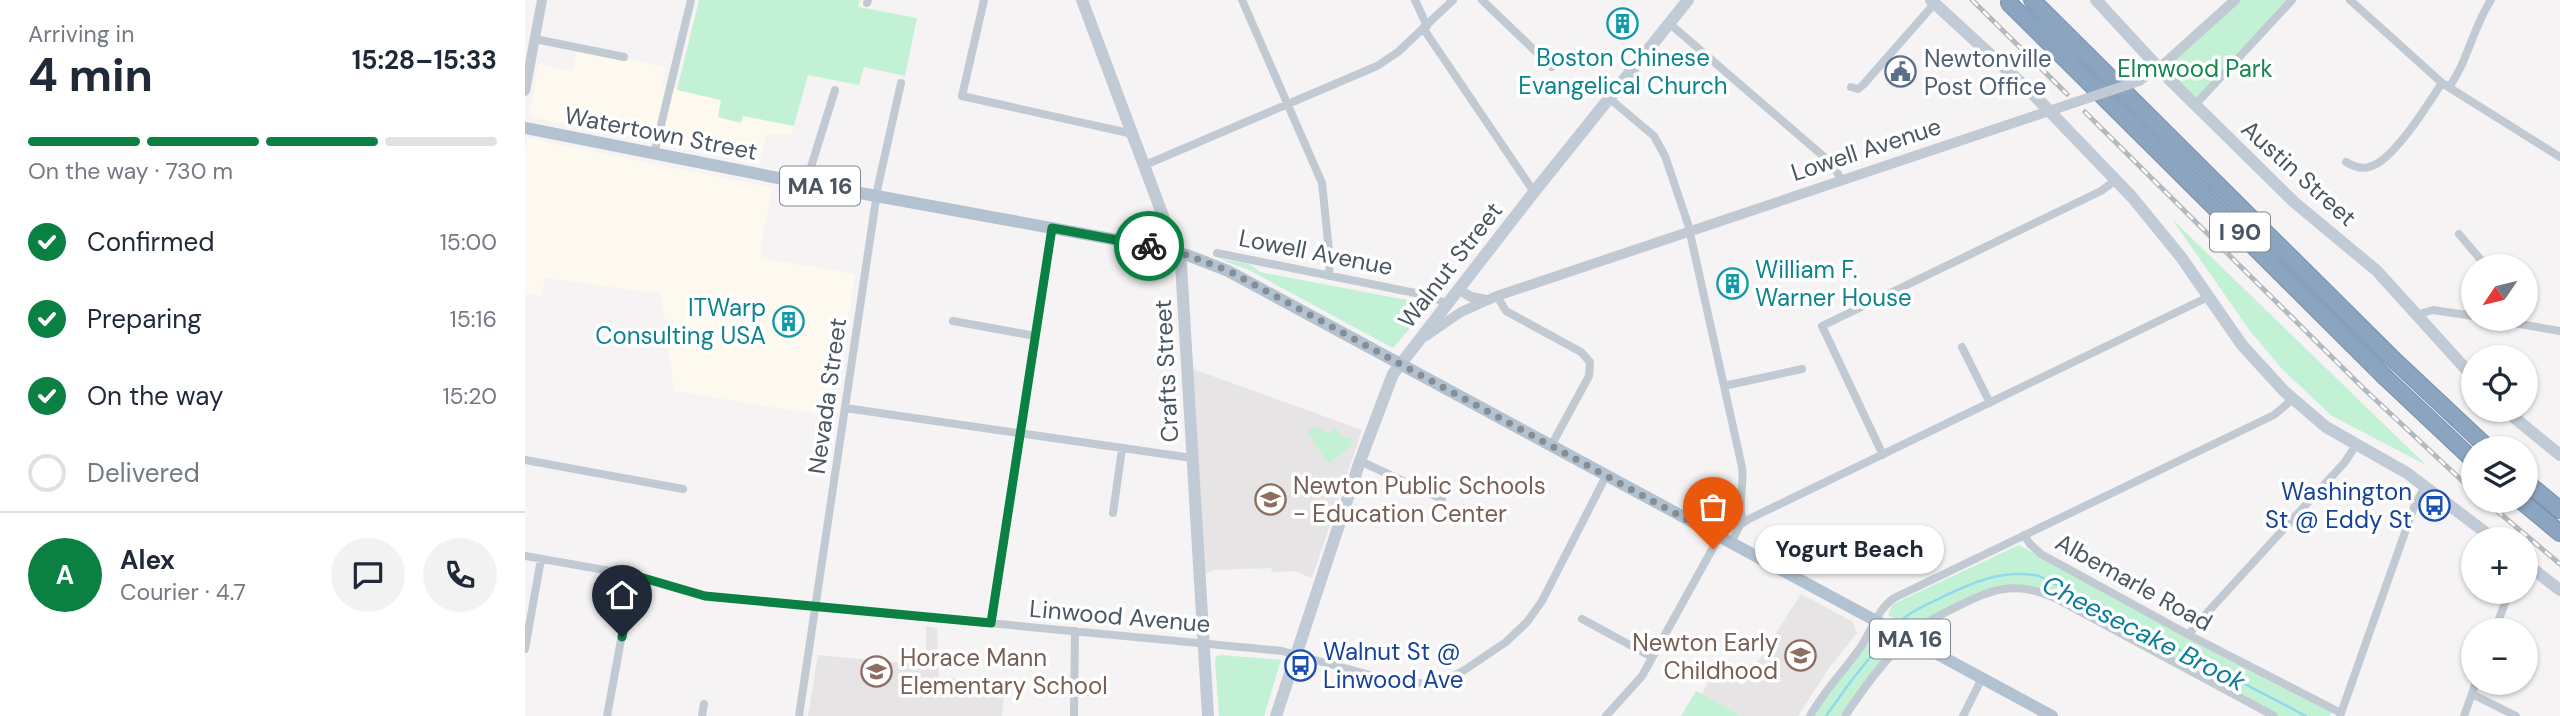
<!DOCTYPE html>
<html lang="en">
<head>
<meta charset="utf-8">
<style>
	body { margin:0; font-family:"DM Sans",sans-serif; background:#f2f2f3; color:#1f2937; height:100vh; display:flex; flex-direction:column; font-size:26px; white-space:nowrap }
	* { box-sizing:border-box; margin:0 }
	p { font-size:23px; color:#747a83 }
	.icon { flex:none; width:38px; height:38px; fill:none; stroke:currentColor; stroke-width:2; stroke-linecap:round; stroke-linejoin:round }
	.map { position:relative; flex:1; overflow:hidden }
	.details { display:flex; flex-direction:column; background:#fff; width:525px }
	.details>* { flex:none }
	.needle { width:46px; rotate:235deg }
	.buttons { position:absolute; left:1936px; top:254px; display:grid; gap:14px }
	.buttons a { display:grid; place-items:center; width:77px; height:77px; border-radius:50%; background:#fff; box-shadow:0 2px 5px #0004; font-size:35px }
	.pin { position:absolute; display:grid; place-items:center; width:60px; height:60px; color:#fff; margin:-72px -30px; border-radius:50% 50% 50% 0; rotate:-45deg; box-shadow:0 0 7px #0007 }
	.pin .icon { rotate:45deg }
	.courier { position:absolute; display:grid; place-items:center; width:70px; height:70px; margin:-35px; border:5px solid #0b8043; border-radius:50%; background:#fff; color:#222; box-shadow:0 2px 9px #0007 }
	.bubble { position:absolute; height:49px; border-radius:24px; background:#fff; box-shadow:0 2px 5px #0004; font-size:23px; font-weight:700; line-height:49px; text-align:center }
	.headline em { font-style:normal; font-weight:700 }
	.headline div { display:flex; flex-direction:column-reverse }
	.headline { display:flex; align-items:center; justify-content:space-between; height:119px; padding:0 28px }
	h1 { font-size:46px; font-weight:700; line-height:52px }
	.bar { display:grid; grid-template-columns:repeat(4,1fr); gap:10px 7px; align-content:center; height:84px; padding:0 28px }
	.bar i { height:9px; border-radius:5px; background:#e0e1e3 }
	.bar .selected { background:#0b8043 }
	.bar p { grid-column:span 4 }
	.line { display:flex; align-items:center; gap:18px; padding:0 28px; border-top:2px solid #e0e1e3 }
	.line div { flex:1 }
	.round { display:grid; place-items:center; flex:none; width:74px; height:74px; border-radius:37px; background:#f2f2f3 }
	ol { padding:0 28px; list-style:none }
	li { display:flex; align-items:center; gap:21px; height:77px }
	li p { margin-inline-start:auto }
	li .icon { padding:7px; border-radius:50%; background:#0b8043; color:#fff; stroke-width:4 }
	li:last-child { color:#747a83 }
	li i { width:38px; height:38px; border:4px solid #e0e1e3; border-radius:50% }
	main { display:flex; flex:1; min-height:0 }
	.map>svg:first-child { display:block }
	.commercial { fill:#fdf9ef }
	.education { fill:#e6e4e5 }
	.green { fill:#c3f1d5 }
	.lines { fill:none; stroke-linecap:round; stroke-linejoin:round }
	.stream { stroke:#90daee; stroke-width:2.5 }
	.motorway-casing { stroke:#7690ad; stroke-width:18 }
	.minor { stroke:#c1cad2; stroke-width:8 }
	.tertiary { stroke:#c1cad2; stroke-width:10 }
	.secondary { stroke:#c1cbd6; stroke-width:12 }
	.primary { stroke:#b3c2d1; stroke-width:12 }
	.motorway { stroke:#8ba5c1; stroke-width:16 }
	.rail-casing { stroke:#b5b8bd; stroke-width:5 }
	.rail { stroke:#fff; stroke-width:2.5; stroke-dasharray:8; stroke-linecap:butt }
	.tertiary-bridge { stroke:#c1cad2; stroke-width:10 }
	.done { stroke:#868d94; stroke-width:7; stroke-dasharray:0 12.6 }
	.route { stroke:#0b8043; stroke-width:9 }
	.labels { text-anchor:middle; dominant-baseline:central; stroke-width:7; stroke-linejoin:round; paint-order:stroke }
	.shield { fill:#fff; stroke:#808990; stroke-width:2 }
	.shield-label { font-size:23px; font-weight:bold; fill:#4a5661 }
	.culture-label { font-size:24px; fill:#0d838f; stroke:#fff }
	.service-label { font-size:24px; fill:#4e5e75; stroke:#fff; text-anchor:start }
	.park-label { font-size:24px; fill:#17864f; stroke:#fff }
	.street-label { font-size:24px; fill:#4a5661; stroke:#fff }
	.education-label { font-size:24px; fill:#785e54; stroke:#fff; text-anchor:start }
	.transit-label { font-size:24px; fill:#164399; stroke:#fff; text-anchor:end }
	.water-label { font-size:26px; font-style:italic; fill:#0c7c9b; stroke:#fff }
</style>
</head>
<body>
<main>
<section class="details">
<div class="headline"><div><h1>4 min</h1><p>Arriving in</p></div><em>15:28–15:33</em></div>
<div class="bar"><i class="selected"></i><i class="selected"></i><i class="selected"></i><i></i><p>On the way · 730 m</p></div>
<ol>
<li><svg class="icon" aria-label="check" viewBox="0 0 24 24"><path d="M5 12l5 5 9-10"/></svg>Confirmed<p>15:00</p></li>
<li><svg class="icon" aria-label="check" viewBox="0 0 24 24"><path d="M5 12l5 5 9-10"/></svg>Preparing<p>15:16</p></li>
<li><svg class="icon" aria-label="check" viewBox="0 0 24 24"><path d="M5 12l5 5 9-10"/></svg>On the way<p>15:20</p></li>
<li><i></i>Delivered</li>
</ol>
<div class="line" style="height:126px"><b class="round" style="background:#0b8043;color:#fff">A</b><div><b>Alex</b><p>Courier · 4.7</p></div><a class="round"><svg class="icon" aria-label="chat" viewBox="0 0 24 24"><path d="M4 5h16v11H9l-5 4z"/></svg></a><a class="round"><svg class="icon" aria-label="phone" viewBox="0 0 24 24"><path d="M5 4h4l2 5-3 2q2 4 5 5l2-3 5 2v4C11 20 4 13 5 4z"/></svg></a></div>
</section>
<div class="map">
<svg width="2035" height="716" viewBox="0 0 2035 716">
	<rect width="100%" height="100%" fill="#f5f3f3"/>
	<path class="commercial" d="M52,48L141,67L137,85L196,101L193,117L218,116L269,126L267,135H241L234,165L6,117L4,114L14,64L48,71Z
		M3,138L247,188L237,240L236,258L330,274L308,417L149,391L136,294L20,278L17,296L0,294V151Z"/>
	<path class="education" d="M668,369L837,430L787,578L769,571L747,572L746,568L688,570L680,574Z
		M1276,594L1328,622L1332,633L1304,668L1273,716H1216L1177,694L1191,669L1218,685Z
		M401,626L412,628L414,677L480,682L477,716H283L293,655L401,665Z"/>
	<path class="green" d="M174,0H335L333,7L392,18L380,76L339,67L334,85L283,75L269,126L218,116L216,123L193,117L196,100L152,90Z
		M1710,0H1767L1670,105L1634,68Z
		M1647,219L1901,465L1807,416L1758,370L1725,331Z
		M694,259L724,264L735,272L887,301H903L904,306L868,348L724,270Z
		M791,427L804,433L808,429L814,430L813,436L826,438L827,444L818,453L803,463L782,431Z
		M1494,545L1807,710L1805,716H1750L1521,594L1477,589L1391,631L1363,615L1368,604Z
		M1345,629L1376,645L1340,681L1315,716H1285Z
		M696,655L756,660L739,716H694L690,660L692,656Z
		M1171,691L1177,694L1216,716H1156Z"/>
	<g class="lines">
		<path class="stream" d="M1376,621C1385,612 1397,607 1409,601C1442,585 1475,568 1514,576L1781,716
			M1301,716L1326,681L1360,639"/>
		<defs>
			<path id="motorway" d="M1507,0L1866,357L1963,448
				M1484,3L1862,379L1948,460
				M2000,481L2035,510
				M1995,500L2035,533"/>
		</defs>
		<use href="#motorway" class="motorway-casing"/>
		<path class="minor" d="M459,0L437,96L608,134
			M717,0L797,183L805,261L804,276
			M890,0L902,26
			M957,0L1027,67
			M1825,0L1917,83L2035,157
			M342,3L343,0
			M1145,24L1305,162L1317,180
			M898,28L1009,192
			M10,39L99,57
			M1326,87L1333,89L1338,85L1410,3
			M1924,87C1943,61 1948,27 1966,0
			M1084,98L1129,136L1140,156L1163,224L1217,467C1220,484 1211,507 1219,522
			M1670,105L1767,0
			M129,154L166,0
			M1821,162C1829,167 1837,170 1847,166C1870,158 1903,104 1917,83
			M620,165L852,66L873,52L928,0
			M281,183L310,90
			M1934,234L1961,266
			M692,253L905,296L922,304
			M972,296L981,311L1056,352L1065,362L1064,376L1026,446
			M1891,315L1908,310L1948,316
			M1961,318L2035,331
			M428,321L510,336
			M1437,347L1465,403
			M1199,386L1277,369
			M320,408L667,458
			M1358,455L1297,326L1576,191L1591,180
			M0,460L158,489
			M835,461L917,499
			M588,513L597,449
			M1499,535L1505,544L1516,554L1664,635L1816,713
			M1206,543L1215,525L1224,519L1683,297
			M0,556L108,575L180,596L757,651L867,681L905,684L924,678L938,671L981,642L1002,622L1017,601L1081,476
			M1057,619L1127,657
			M466,623L527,228
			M1970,630L1984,592
			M1664,635L1670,626L1820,462L1831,445
			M0,649L16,559
			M1947,694L1991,716
			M82,716L108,575
			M177,716L179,704
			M274,716L353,186L376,83
			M549,716L550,631
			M1081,716L1117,676L1194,537
			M1285,716C1299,691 1318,672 1335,648C1347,631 1351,611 1369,598L1749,415L1768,399
			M1320,716C1340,686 1365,651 1394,628C1404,620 1416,615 1427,609C1465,590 1489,579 1530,598L1749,716
			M1438,716L1457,678
			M1815,716L1890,504L1900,487
			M1939,716L1951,682"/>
		<path class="tertiary" d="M1614,81L1640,63L1710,0
			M0,91L17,0
			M933,289L946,297L962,300
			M901,336L936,312L972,296L1542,105"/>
		<path class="secondary" d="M557,0L656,264L683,716
			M1406,0L1506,92L1607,197L1656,257L1717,345L1759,391L1801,427L1882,473L1969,539
			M1571,0L1644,79L1769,202L1852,271L1948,377
			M1980,410L2035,455
			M2000,563L2035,590
			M751,716L835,461L868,374L1009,192L1163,0"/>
		<path class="primary" d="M0,128L253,178L636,248L662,255L703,271L1527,716"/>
		<use href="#motorway" class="motorway"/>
		<defs>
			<path id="rail" d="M1447,0L1542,94
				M1560,112L1838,388L1948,491
				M1959,500L2035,564"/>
		</defs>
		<use href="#rail" class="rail-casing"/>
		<use href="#rail" class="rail"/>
		<path class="tertiary-bridge" d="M1542,105L1614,81"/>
	</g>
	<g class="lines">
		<path class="done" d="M624,246L662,255L704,271L1194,537L1188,549"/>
		<path class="route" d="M97,637L108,575L180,596L466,623L527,228L624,246"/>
	</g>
	<defs>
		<symbol id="building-ring" viewBox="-11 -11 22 22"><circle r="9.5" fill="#fff" stroke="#0f9aa8" stroke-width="1.5"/><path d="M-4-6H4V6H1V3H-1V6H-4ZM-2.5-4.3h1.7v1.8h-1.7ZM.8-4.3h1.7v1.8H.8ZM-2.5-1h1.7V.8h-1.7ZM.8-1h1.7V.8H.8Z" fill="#0f9aa8"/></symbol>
		<symbol id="civic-ring" viewBox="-11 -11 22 22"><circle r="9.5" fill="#fff" stroke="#5c6f8a" stroke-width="1.5"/><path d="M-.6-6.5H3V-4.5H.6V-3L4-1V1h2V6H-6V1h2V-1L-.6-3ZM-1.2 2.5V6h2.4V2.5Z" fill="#5c6f8a"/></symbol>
		<symbol id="school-ring" viewBox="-11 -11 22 22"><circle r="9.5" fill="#fff" stroke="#8d6e63" stroke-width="1.5"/><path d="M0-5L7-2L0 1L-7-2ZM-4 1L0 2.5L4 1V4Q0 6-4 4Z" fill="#8d6e63"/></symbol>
		<symbol id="bus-ring" viewBox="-11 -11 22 22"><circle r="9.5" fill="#fff" stroke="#1a4fb4" stroke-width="1.5"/><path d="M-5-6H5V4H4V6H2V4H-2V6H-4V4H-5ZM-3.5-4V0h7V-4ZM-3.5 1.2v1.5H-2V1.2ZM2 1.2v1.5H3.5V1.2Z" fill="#1a4fb4"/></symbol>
	</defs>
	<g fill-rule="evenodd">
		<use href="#building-ring" x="1080" y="6" width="35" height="35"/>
		<use href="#civic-ring" x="1358" y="54" width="35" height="35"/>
		<use href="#building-ring" x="1190" y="266" width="35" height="35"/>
		<use href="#building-ring" x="246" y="304" width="35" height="35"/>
		<use href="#school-ring" x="728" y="482" width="35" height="35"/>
		<use href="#bus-ring" x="1892" y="488" width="35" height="35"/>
		<use href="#school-ring" x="1258" y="638" width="35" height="35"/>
		<use href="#bus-ring" x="758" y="648" width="35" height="35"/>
		<use href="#school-ring" x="334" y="654" width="35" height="35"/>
	</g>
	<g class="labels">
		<g class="shield">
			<rect x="255" y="166.5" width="80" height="39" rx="5"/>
			<rect x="1685" y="212.5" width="60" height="39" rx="5"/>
			<rect x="1345" y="619.5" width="80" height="39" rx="5"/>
		</g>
		<g class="shield-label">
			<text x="295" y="186">MA 16</text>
			<text x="1715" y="232">I 90</text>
			<text x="1385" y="639">MA 16</text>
		</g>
		<g class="culture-label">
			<text x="1098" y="57">Boston Chinese<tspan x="1098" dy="28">Evangelical Church</tspan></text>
			<text x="1230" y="269" text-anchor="start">William F.<tspan x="1230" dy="28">Warner House</tspan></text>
			<text x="241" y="307" text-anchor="end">ITWarp<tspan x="241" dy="28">Consulting USA</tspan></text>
		</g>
		<g class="service-label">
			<text x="1399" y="58">Newtonville<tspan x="1399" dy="28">Post Office</tspan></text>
		</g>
		<g class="park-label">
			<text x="1670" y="68">Elmwood Park</text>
		</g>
		<g class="street-label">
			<text transform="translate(136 133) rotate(11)">Watertown Street</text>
			<text transform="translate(1341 149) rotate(-18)">Lowell Avenue</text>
			<text transform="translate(1774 173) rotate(42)">Austin Street</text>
			<text transform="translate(791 252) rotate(11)">Lowell Avenue</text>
			<text transform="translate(925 265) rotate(-52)">Walnut Street</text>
			<text transform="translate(641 371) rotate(-93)">Crafts Street</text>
			<text transform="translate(302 396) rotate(-82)">Nevada Street</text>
			<text transform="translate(1609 582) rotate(29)">Albemarle Road</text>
			<text transform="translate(595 616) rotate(5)">Linwood Avenue</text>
		</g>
		<g class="education-label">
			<text x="768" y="485">Newton Public Schools<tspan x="768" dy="28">- Education Center</tspan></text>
			<text x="1253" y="642" text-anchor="end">Newton Early<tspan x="1253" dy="28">Childhood</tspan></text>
			<text x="375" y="657">Horace Mann<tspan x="375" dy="28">Elementary School</tspan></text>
		</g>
		<g class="transit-label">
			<text x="1887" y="491">Washington<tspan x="1887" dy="28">St @ Eddy St</tspan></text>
			<text x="798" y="651" text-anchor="start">Walnut St @<tspan x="798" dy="28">Linwood Ave</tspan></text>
		</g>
		<g class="water-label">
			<text transform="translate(1619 633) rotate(27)">Cheesecake Brook</text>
		</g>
	</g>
</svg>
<div class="buttons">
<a><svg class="needle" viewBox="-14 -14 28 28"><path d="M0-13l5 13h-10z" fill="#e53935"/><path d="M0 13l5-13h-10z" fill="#747a83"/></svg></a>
<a><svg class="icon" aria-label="locate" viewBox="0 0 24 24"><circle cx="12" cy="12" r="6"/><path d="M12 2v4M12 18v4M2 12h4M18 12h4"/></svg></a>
<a><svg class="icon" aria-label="layers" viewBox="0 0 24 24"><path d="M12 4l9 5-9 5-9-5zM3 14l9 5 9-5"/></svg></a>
<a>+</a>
<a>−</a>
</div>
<div class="pin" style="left:1188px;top:549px;background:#ea580c"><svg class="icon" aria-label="bag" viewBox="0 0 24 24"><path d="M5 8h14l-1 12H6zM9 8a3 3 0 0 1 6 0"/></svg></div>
<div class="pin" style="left:97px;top:637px;background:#1f2937"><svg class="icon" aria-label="home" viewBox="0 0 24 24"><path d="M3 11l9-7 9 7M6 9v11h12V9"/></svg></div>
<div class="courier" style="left:624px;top:246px"><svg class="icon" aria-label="bike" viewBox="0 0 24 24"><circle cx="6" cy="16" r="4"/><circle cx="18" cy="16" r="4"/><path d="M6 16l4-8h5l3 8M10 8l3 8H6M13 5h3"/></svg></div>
<div class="bubble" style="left:1230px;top:525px;width:189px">Yogurt Beach</div>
</div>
</main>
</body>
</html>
